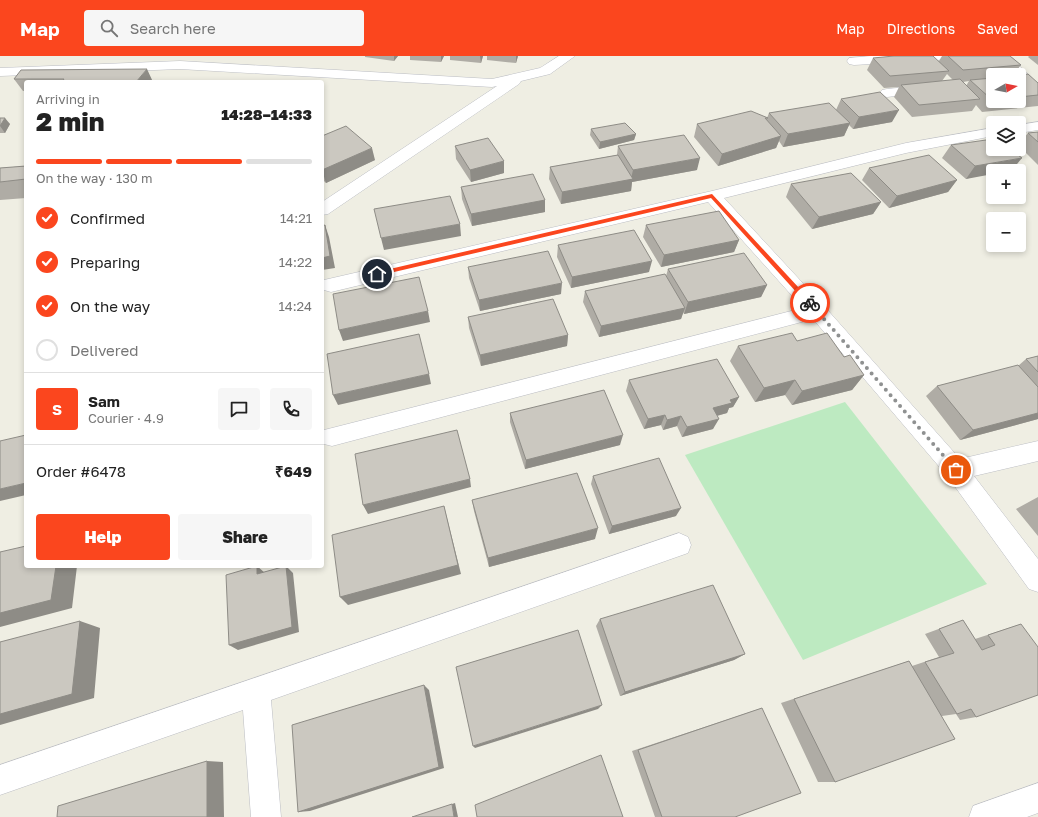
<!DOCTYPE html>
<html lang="en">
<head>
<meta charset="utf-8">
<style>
	body { margin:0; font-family:"Golos Text",sans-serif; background:#f6f6f6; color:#222; height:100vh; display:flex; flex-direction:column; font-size:15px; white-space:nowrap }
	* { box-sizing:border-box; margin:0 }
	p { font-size:13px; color:#767676 }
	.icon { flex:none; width:22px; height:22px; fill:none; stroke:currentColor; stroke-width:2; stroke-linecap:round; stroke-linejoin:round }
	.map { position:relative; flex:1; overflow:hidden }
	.side { position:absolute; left:24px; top:24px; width:300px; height:488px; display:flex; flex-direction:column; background:#fff; border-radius:4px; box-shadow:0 2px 6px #0003 }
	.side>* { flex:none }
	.needle { width:26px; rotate:81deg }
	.controls { position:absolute; left:986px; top:12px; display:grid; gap:8px }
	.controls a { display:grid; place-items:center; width:40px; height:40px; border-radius:4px; background:#fff; box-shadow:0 2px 6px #0003; font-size:20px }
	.pin { position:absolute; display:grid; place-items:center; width:34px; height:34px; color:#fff; margin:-17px; border:2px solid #fff; border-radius:50%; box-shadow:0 1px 4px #0007 }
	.courier { position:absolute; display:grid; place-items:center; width:40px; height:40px; margin:-20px; border:3px solid #fb461e; border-radius:50%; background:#fff; color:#222; box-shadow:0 1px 5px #0007 }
	.headline em { font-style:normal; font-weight:800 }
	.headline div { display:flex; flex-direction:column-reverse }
	.headline { display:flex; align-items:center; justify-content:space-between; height:68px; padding:0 12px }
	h1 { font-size:26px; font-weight:800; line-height:30px }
	.bar { display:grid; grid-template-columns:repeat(4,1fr); gap:6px 4px; align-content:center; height:48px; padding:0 12px }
	.bar i { height:5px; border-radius:3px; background:#e0e0e0 }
	.bar .selected { background:#fb461e }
	.bar p { grid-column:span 4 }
	.line { display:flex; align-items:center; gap:10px; padding:0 12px; border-top:1px solid #e0e0e0 }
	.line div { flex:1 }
	.round { display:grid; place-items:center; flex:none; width:42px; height:42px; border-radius:4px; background:#f6f6f6 }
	ol { padding:0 12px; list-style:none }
	li { display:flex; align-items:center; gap:12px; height:44px }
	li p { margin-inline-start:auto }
	li .icon { padding:4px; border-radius:50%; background:#fb461e; color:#fff; stroke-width:4 }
	li:last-child { color:#767676 }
	li i { width:22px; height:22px; border:2px solid #e0e0e0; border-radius:50% }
	.primary-button { display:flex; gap:8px; margin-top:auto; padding:8px 12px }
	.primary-button a { flex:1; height:46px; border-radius:4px; background:#fb461e; color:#fff; font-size:16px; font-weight:800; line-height:46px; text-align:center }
	.primary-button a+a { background:#f6f6f6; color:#222 }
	header { display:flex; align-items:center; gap:24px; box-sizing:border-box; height:56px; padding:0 20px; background:#fb461e; color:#fff }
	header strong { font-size:19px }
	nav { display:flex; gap:22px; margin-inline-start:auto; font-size:14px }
	.search { width:280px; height:36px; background:#f6f6f6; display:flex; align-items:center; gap:10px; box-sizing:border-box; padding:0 14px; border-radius:4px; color:#767676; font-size:15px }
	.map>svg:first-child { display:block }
	.green { fill:#bdeac1 }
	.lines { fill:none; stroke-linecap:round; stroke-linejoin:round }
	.street-casing { stroke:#bbbdc3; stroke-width:1 }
	.street { fill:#fff; fill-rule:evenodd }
	.wall { fill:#afaca5; fill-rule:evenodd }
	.shaded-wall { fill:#8e8c86 }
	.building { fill:#cbc8c0; stroke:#8e8c86 }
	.route { fill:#fb461e }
	.done { stroke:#8f9191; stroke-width:4; stroke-dasharray:0 7.2 }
</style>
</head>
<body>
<header>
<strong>Map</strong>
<div class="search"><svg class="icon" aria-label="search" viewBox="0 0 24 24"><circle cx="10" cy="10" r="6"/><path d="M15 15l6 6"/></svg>Search here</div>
<nav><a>Map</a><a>Directions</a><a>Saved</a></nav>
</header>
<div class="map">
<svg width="1038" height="761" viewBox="0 0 1038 761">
	<rect width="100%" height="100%" fill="#efeee3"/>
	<path class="green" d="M845,346L987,528L803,604L685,399Z"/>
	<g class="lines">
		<defs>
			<path id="street" d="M559,0H575L550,18L521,25L519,28L328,158L322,159V146L497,30L492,31L180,13L0,20V12L180,5L492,23L540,12Z
				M871,0H945L943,3L938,4L854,9L849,8L847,5L849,2Z
				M994,0H1009L1038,28V40L1033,39L1019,25V19H1013Z
				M926,29L931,30L933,33L931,36L887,41L882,40L880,37L882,34L887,33Z
				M1038,66V74L1019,77V69Z
				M993,72V80L906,97L724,142L824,250L960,403L1038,385V405L974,420L1038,503V536L1029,533L948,421L813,263L332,390L324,388L322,383L324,374L332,372L803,252L708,146L331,236L324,234L322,229L324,224L712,135L906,87Z
				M679,477L688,481L691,489L688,497L271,644L281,761H251L243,654L0,739V709Z
				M1038,727V757L1027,761H969L973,750Z"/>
		</defs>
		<use href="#street" class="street-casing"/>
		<use href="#street" class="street"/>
	</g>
	<path class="wall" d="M365,0H398L394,5L365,1Z
		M410,0H444L441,6L410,4Z
		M450,0H483L481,7L450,4Z
		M487,0H518L516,7L487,4Z
		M942,0H1010L1021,9L1013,19H993V45H1019V19L1038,27V50L982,56L976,49L972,55L912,61L894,41L899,31L884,32L867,14L873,2L939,5ZM947,18L953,24L942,25ZM969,25L966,30L962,26H963Z
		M1029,0H1038V9L1028,1Z
		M21,14L153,26H26V35H23L14,23Z
		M841,43L892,66L853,73L849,69L844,80L783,91L779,85L776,92L718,110L694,81L697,68L767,62L769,57L836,54Z
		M0,62L10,68L5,77H0Z
		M591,73L636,78L634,84L599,93L590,79Z
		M1038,76V109L1019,90V88L1028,77Z
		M322,80L375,104L326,127L322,123Z
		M951,89L1012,114L1007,115H993L966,123L942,102Z
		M455,90L504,117L471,126L456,103Z
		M618,90L697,114L632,126L631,135L561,148L549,123L550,111L617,99Z
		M26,110V142L0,144V112Z
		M869,112L957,124L948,136L889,152L862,124Z
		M791,128L881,146L873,158L812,173L786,141Z
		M461,131L545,144V156L472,170L462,143Z
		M646,169L739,184L734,196L661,211L643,181Z
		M558,189L649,216L571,232L557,201Z
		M468,211L561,238L480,255L469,222Z
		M668,213L767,229L761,241L684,258L683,256L681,263L599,281L583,246L585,235L666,220Z
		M468,261L568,279L567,290L481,310L469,272Z
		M797,285L844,301L864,319L852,334L792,349L785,339L755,346L730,305L738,290Z
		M1038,300V363L960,384L926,340L937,330L1018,310L1026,303Z
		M629,324L739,341L733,351L729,352L727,357L717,360L713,373L682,381L677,370L663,374L661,369L644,373L626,335Z
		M510,357L620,389L525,413L510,366Z
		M593,420L676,460L609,478L591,428Z
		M1038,441V480L1016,453Z
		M472,444L595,483L489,511L474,455Z
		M600,563L745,598L734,604L620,640L596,570Z
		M963,564L975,583L1021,568L976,661L960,664L956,658L942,660L835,726H818L781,647L909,605L912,610L939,601L925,578Z
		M762,652L735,761H655L632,695Z"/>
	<path class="shaded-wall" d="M394,0H398L394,5Z
		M441,0H444L441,6Z
		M480,0H483L481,7Z
		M516,0H518L516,7Z
		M147,13L153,26H136Z
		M899,54L892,66L853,73L859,61Z
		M5,62L10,68L5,77L0,70Z
		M850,67L844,80L783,91L788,78Z
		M636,78L634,84L599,93L600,86Z
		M781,80L776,92L718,110L722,98Z
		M372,92L375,104L326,127L322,114Z
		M700,102L697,114L632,126L631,135L561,148L562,136L631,123L633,114Z
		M1022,102L1012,114L1007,115H993V118L966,123L975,110Z
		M504,105V117L471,126L470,114Z
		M957,124L948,136L889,152L897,140Z
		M545,144V156L472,170L471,158Z
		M881,146L873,158L812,173L819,161Z
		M460,168L461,180L384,194L381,182Z
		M325,169L329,181L335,212L322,214V202Z
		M739,184L734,196L661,211L664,199Z
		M652,205L649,216L571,232L572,221Z
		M562,227L561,238L480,255L479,244Z
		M767,229L761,241L684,258L688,246Z
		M685,252L681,263L599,281L601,270Z
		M428,255L430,266L343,285L339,274Z
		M568,279L567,290L481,310L480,299Z
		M429,318L431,328L338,349L333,339Z
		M864,319L852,334L792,349L802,335Z
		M795,324L785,339L755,346L764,332Z
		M739,341L733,351L729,352L727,357L708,362L713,352L730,344Z
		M1038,357V363L960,384L973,374Z
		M665,359L661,369L644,373L648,363Z
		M681,360L677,370L663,374L667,364Z
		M719,363L713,373L682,381L687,371Z
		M623,379L620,389L525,413L526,404Z
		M470,423L471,431L368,458L363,449Z
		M26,427V439L0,445V433Z
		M444,450L461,518L348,549L340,541Z
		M681,452L676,460L609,478L612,470Z
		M598,472L595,483L489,511L488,502Z
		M56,510H77L72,552L0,571V557Z
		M257,510L265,517L257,518Z
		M286,510L293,517L299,576L238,594L229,589Z
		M80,565L100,572L94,642L0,669V658Z
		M745,598L734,604L620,640L625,636Z
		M424,629L429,634L444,712L310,755L298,756Z
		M602,649L598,653L475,692L473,690Z
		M207,705L223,706L224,761H207Z
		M455,747L458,761H454L452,748Z"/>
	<path class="building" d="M894,0H933L949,15L890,20L873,2Z
		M948,0H1010L1021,9L963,14Z
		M147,13L136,26H62L64,23H14L21,14Z
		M1028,18L1038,27V39L1019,41V19Z
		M993,22V43H991L970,24Z
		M960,23L980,43L919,49L901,29Z
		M880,36L899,54L859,61L841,43Z
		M829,47L850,67L788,78L769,57Z
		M751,55L768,62H765L781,80L722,98L697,68Z
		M0,62H5L0,70Z
		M625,67L636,78L600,86L591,73Z
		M346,70L372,92L322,114V80Z
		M1038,76V86L1028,77Z
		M684,79L700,102L633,114L618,90Z
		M488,82L504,105L470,114L455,90Z
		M993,83V93H1010L1022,102L975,110L951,89Z
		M618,99L633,123L562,136L550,111Z
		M929,99L957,124L897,140L869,112Z
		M26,110V123L0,126V112Z
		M851,117L881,146L819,161L791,128Z
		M533,118L545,144L471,158L461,131Z
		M450,140L460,168L381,182L374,153Z
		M719,155L739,184L664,199L646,169Z
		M325,169L330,200L322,202V170Z
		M634,174L652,205L572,221L558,189Z
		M548,195L562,227L479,244L468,211Z
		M744,197L767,229L688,246L668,213Z
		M665,218L685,252L601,270L585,235Z
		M419,221L428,255L339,274L333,238Z
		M553,243L568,279L480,299L468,261Z
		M792,277L797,285L827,277L844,301L850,299L864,319L802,335L795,324L764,332L738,290Z
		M419,278L429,318L333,339L327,298Z
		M1038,300V316L1026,303Z
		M717,303L739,341L730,344L732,347L713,352L719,363L687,371L681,360L667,364L665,359L648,363L629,324Z
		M1018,309L1038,331V357L973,374L937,330Z
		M604,334L623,379L526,404L510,357Z
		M457,374L470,423L363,449L355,398Z
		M26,379V427L0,433V385Z
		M659,402L681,452L612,470L593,420Z
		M577,417L598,472L488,502L472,444Z
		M444,450L458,509L340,541L332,479Z
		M26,490V510H56L51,544L0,557V496Z
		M257,510V518L286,510L292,571L229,589L226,519Z
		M713,529L745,598L625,636L600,563Z
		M963,564L982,594L995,589L988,579L1021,568L1038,591V639L976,661L971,653L957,658L925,606L954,597L939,573Z
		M80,565L72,638L0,658V586Z
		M578,574L602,649L473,690L456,611Z
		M909,605L955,683L835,726L794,643Z
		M424,629L439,711L298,756L292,669Z
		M762,652L801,737L735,761H662L638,694Z
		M601,699L623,761H477L475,749Z
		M207,705V761H57L58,750Z
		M452,748L454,761H412Z"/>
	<path class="route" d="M712,138L812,246V249H808L711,142L377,220L374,218L377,216Z"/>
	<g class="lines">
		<path class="done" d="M810,247L956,414"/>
	</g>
</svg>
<div class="controls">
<a><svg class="needle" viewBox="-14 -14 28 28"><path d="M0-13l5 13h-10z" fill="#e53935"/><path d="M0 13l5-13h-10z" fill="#767676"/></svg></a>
<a><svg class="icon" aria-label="layers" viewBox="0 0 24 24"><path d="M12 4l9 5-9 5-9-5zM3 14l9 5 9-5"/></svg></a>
<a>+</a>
<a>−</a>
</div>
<div class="pin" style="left:956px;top:414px;background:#ea580c"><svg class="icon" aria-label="bag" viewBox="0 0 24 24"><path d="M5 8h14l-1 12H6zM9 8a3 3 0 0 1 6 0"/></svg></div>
<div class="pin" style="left:377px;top:218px;background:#1f2937"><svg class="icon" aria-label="home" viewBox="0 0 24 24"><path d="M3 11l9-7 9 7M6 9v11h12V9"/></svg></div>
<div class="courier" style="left:810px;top:247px"><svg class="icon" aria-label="bike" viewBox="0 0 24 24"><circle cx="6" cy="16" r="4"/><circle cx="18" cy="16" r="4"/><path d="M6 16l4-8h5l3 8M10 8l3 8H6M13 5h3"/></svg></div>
<section class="side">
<div class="headline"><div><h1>2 min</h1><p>Arriving in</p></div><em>14:28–14:33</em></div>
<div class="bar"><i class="selected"></i><i class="selected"></i><i class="selected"></i><i></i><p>On the way · 130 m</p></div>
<ol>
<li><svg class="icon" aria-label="check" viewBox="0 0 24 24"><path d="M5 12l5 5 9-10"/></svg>Confirmed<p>14:21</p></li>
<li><svg class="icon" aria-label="check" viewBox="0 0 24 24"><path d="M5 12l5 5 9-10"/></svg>Preparing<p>14:22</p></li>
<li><svg class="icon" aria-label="check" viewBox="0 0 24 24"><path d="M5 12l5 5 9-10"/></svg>On the way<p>14:24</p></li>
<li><i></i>Delivered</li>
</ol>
<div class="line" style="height:72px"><b class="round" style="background:#fb461e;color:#fff">S</b><div><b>Sam</b><p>Courier · 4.9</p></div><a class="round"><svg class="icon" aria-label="chat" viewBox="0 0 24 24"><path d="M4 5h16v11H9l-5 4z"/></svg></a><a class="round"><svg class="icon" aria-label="phone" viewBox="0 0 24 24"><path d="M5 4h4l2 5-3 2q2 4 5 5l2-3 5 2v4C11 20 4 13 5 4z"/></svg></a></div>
<div class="line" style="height:52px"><div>Order #6478</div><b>₹649</b></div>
<div class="primary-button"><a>Help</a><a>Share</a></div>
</section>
</div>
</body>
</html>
